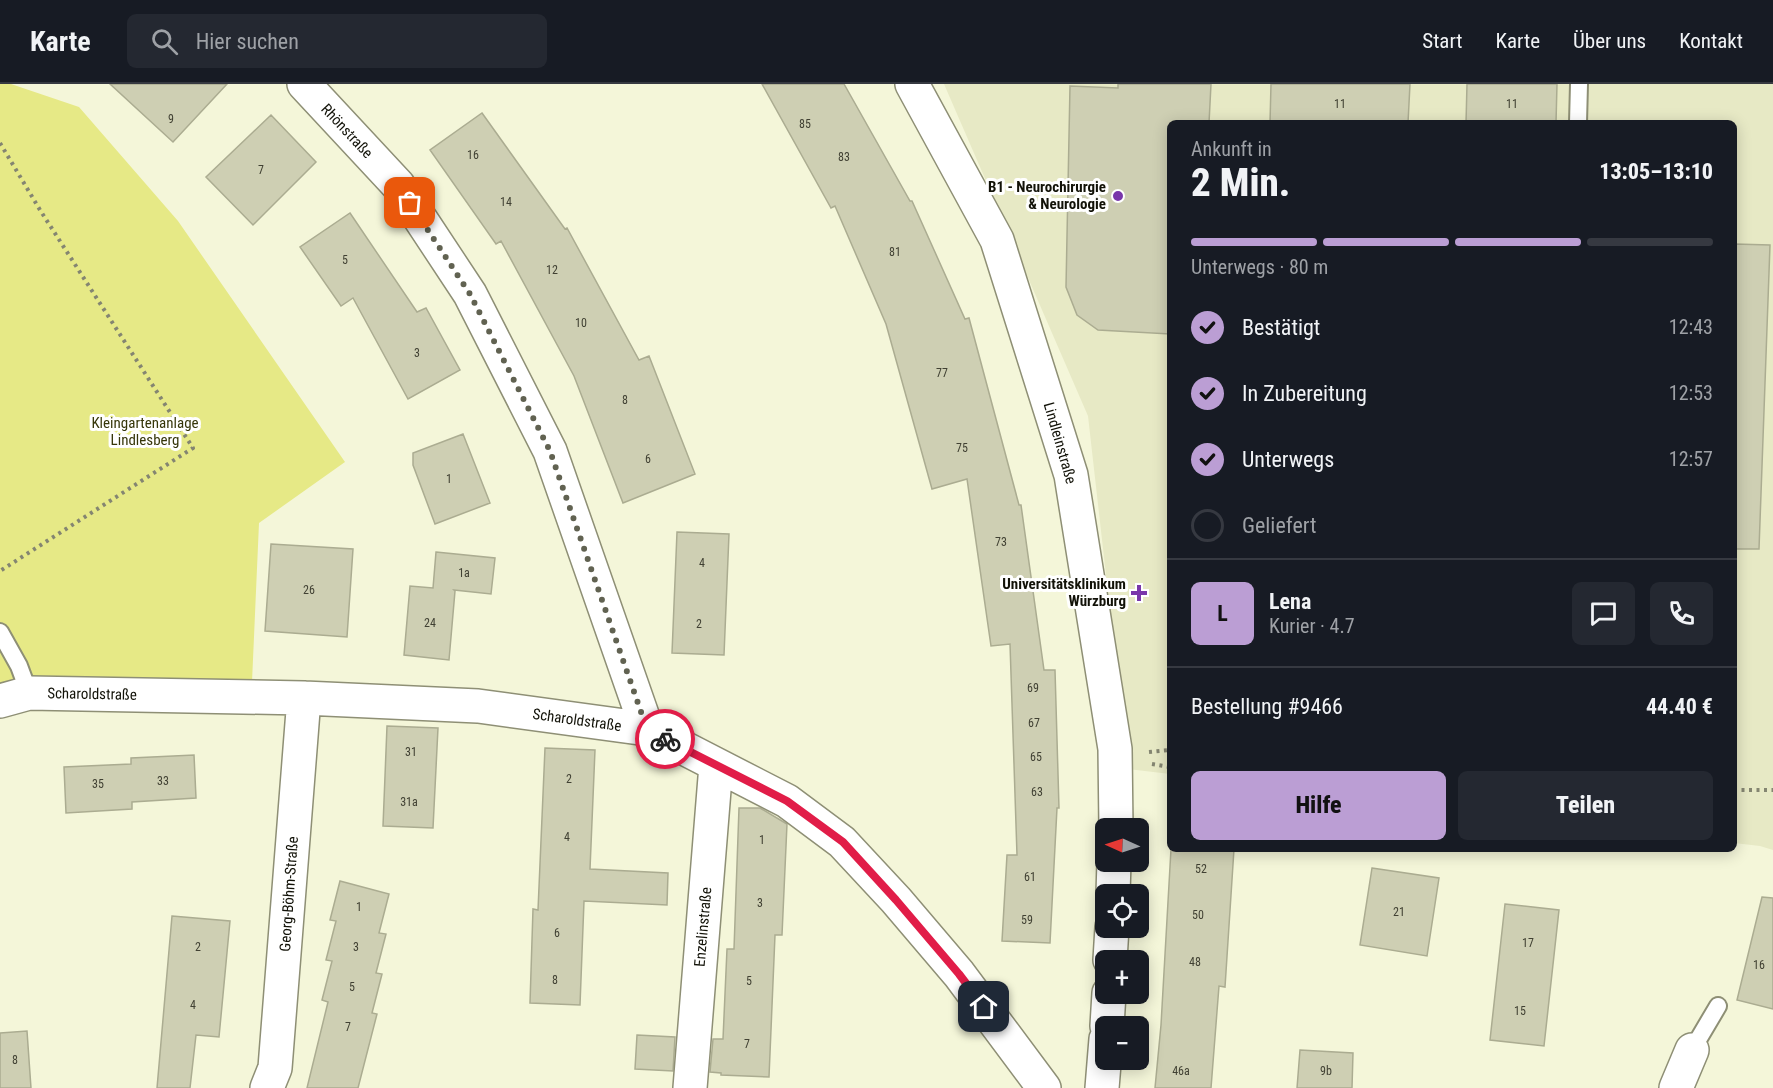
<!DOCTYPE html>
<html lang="de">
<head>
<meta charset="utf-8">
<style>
	body { margin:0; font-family:"Roboto Condensed",sans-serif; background:#242831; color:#f1f3f6; height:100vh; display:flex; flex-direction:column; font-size:22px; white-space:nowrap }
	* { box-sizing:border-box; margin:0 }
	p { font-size:20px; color:#9ea1a6 }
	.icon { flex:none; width:33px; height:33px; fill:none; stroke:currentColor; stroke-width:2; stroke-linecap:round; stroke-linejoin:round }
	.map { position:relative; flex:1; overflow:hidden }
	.drawer { position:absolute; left:1167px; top:36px; width:570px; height:732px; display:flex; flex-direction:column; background:#171b24; border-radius:9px; box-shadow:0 3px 15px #0003 }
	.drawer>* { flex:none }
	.needle { width:39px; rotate:273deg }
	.tools { position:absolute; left:1095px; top:734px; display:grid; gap:12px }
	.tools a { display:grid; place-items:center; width:54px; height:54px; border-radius:9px; background:#171b24; box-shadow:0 3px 15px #0003; font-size:30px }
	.pin { position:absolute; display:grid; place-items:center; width:51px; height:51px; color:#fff; margin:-26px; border-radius:12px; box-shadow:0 3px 9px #0006 }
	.courier { position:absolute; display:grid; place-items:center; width:60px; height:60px; margin:-30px; border:4px solid #e11d48; border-radius:50%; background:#fff; color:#222; box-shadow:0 2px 8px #0007 }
	.summary em { font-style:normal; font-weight:800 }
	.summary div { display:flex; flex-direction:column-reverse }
	.summary { display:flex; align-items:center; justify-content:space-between; height:102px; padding:0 24px }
	h1 { font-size:39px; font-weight:800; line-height:45px }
	.bar { display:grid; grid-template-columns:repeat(4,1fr); gap:9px 6px; align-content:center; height:72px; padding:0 24px }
	.bar i { height:8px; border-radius:4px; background:#363941 }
	.bar .active { background:#bb9ed4 }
	.bar p { grid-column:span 4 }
	.line { display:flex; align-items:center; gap:15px; padding:0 24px; border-top:2px solid #363941 }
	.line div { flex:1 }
	.round { display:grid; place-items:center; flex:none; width:63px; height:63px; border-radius:9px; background:#242831 }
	ol { padding:0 24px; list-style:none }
	li { display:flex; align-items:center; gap:18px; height:66px }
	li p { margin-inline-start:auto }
	li .icon { padding:6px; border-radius:50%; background:#bb9ed4; color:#111; stroke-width:4 }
	li:last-child { color:#9ea1a6 }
	li i { width:33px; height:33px; border:3px solid #363941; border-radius:50% }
	.button { display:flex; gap:12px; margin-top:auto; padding:12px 24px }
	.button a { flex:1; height:69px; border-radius:9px; background:#bb9ed4; color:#111; font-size:24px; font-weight:800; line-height:69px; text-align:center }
	.button a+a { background:#242831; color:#f1f3f6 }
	header { display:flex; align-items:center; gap:36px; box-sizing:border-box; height:84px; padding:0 30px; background:#171b24; border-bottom:2px solid #363941 }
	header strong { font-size:28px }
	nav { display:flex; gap:33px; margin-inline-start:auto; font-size:21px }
	.search { width:420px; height:54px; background:#242831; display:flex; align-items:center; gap:15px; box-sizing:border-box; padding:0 21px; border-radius:9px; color:#9ea1a6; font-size:22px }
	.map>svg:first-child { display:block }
	.built { fill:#e7e9c5 }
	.green { fill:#e6e986 }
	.building { fill:#cecfb3; stroke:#abac91; stroke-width:1.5 }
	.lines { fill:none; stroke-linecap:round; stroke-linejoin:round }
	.lane-casing { stroke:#8e8f75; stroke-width:20 }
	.street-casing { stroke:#8e8f75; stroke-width:36 }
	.path { stroke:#848571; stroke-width:4; stroke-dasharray:3 4.5; stroke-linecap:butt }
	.lane { stroke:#fff; stroke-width:16 }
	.street { stroke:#fff; stroke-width:33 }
	.done { stroke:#616251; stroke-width:6; stroke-dasharray:0 10.8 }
	.route { stroke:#e11d48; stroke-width:8 }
	.poi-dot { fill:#7936aa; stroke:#fff; stroke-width:2 }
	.labels { text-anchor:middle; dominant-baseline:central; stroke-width:6; stroke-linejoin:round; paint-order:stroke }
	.number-label { font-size:12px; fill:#414133 }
	.street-label { font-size:15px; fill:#121208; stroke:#fff }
	.poi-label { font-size:15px; font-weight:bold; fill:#121208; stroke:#fff; text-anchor:end }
	.park-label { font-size:15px; fill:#36360a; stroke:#fff }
</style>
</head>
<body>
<header>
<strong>Karte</strong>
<div class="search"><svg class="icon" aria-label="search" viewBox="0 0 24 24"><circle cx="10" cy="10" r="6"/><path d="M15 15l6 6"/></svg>Hier suchen</div>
<nav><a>Start</a><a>Karte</a><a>Über uns</a><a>Kontakt</a></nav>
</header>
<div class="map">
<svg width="1773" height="1004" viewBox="0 0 1773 1004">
	<rect width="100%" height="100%" fill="#f4f6d9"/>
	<path class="built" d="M944,0H1773V766L1760,762L1734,759V39H1170V690L1128,685L1088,332Z"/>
	<path class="green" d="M0,0H11L79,23L178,137L345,378L259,439L252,598L23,593L0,599Z"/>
	<path class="building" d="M110,0H227L173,58Z
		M762,0H844L910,117H912L965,235L969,234L1019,421H1021L1044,586H1055L1059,724H1057L1050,859L1002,857L1007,771H1017L1010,560L991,562L967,395L932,405L886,240L835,122L831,124Z
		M1118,0H1211L1209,39H1170V250L1098,246L1077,231L1066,203L1070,2L1118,4Z
		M1271,0H1410L1408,39H1270Z
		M1467,0H1557L1556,39H1466Z
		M482,29L565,145L567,144L639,276L649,272L695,390L623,419L574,292L501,157L496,160L430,66Z
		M271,31L316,78L253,141L206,93Z
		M350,129L417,228L426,224L460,286L408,315L353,214L341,222L300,163Z
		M1734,160L1770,161L1759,465H1734Z
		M463,350L490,419L435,440L413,381V369Z
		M677,448L729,450L724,571L672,569Z
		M271,460L353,465L347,553L265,547Z
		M436,468L495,474L491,510L454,506L455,507L449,576L404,571L410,502L433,504Z
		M387,642L438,644L433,744L383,742Z
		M545,664L595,666L590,785L668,789L667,821L584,817L580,921L530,919L533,825L538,826Z
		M194,671L196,714L132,718V725L66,729L64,683L131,680V674Z
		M739,724H760L787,740L782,851H775L769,993L721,991V989L710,988L713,955H723L727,865H734Z
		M1171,765H1234L1225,903L1219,902L1211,1004H1155L1161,941Z
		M1372,784L1439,794L1427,872L1360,861Z
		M340,797L389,810L379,849L386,850L376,889L382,890L372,929L377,930L358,1004H307L328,918L322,916L332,877L326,876L336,837L330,836Z
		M1762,813L1773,814V925L1737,916Z
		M1505,820L1559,826L1544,962L1490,956Z
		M172,832L230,837L219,953L196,951L190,1004H157Z
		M27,947L31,1004H0V949Z
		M637,951L675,953L673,987L635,985Z
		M1300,966L1353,969L1352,1004H1297Z"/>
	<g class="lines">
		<defs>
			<path id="lane" d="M1578,39L1579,0
				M0,548L19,582L29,609
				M1692,966L1718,922"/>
			<path id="street" d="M304,0L398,101L470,210L550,367L647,645
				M912,0L997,156L1071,391L1115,665L1116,744
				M0,617L29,609L304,614L478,622L647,645L787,717L842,758L896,816L959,890L1044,1004
				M1113,810L1114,777
				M1110,876L1112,843
				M1107,942L1109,909
				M267,1004L275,984L304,614
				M690,1004L716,681
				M1102,1004L1106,955
				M1676,1004L1692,966"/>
		</defs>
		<use href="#lane" class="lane-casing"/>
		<use href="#street" class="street-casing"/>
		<path class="path" d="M0,59L40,126L193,364L0,487
			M1149,668L1170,666
			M1152,680L1170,683
			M1734,706H1773"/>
		<use href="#lane" class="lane"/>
		<use href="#street" class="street"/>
	</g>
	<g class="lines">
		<path class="done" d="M410,119L470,210L550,367L647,645L665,655"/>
		<path class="route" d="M665,655L787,717L843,758L896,816L959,890L984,923"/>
	</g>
	<g class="poi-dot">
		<circle cx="1118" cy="112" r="6"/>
		<path d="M1136 500h6v6h6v6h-6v6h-6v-6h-6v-6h6z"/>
	</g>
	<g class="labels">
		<g class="number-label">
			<text x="1340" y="20">11</text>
			<text x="1512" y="20">11</text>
			<text x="171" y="35">9</text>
			<text x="805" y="40">85</text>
			<text x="473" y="71">16</text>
			<text x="844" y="73">83</text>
			<text x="261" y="86">7</text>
			<text x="506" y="118">14</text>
			<text x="895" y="168">81</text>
			<text x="345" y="176">5</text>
			<text x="552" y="186">12</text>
			<text x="581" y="239">10</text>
			<text x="417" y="269">3</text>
			<text x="942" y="289">77</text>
			<text x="625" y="316">8</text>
			<text x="962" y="364">75</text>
			<text x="648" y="375">6</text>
			<text x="449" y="395">1</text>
			<text x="1001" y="458">73</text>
			<text x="702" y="479">4</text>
			<text x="464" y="489">1a</text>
			<text x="309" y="506">26</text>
			<text x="430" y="539">24</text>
			<text x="699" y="540">2</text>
			<text x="1033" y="604">69</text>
			<text x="1034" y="639">67</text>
			<text x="411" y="668">31</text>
			<text x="1036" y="673">65</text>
			<text x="569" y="695">2</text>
			<text x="163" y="697">33</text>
			<text x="98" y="700">35</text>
			<text x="1037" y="708">63</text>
			<text x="409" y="718">31a</text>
			<text x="567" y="753">4</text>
			<text x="762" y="756">1</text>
			<text x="1201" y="785">52</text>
			<text x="1030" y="793">61</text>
			<text x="760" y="819">3</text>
			<text x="359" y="823">1</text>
			<text x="1399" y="828">21</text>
			<text x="1198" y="831">50</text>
			<text x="1027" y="836">59</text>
			<text x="557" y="849">6</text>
			<text x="1528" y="859">17</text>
			<text x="198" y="863">2</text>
			<text x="356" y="863">3</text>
			<text x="1195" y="878">48</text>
			<text x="1759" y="881">16</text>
			<text x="555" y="896">8</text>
			<text x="749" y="897">5</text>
			<text x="352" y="903">5</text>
			<text x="193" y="921">4</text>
			<text x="1520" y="927">15</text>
			<text x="348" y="943">7</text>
			<text x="747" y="960">7</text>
			<text x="15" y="976">8</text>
			<text x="1181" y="987">46a</text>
			<text x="1326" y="987">9b</text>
		</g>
		<g class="street-label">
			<text transform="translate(347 47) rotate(47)">Rhönstraße</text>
			<text transform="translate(1060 359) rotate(74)">Lindleinstraße</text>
			<text transform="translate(92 610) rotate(1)">Scharoldstraße</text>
			<text transform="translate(577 636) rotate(8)">Scharoldstraße</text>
			<text transform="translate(289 810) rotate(-86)">Georg-Böhm-Straße</text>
			<text transform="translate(703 843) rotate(-85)">Enzelinstraße</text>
		</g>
		<g class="poi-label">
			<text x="1106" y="103">B1 - Neurochirurgie<tspan x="1106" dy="17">&amp; Neurologie</tspan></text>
			<text x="1126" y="500">Universitätsklinikum<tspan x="1126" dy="17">Würzburg</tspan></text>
		</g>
		<g class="park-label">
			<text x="145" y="339">Kleingartenanlage<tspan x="145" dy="17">Lindlesberg</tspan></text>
		</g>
	</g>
</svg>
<div class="tools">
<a><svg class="needle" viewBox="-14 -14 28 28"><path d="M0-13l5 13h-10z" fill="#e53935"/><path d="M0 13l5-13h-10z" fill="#9ea1a6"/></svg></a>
<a><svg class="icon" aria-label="locate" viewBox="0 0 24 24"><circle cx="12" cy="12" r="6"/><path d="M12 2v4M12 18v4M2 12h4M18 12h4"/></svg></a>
<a>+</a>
<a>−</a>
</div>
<div class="pin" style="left:410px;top:119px;background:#ea580c"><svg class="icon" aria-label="bag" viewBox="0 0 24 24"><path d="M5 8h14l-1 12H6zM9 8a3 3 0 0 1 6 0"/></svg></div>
<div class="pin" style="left:984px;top:923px;background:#1f2937"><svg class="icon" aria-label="home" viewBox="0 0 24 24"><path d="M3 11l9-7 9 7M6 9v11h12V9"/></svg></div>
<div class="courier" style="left:665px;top:655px"><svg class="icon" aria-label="bike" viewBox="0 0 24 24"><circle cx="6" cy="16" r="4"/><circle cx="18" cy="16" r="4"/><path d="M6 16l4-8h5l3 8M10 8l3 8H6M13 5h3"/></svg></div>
<section class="drawer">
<div class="summary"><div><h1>2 Min.</h1><p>Ankunft in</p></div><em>13:05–13:10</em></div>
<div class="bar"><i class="active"></i><i class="active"></i><i class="active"></i><i></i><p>Unterwegs · 80 m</p></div>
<ol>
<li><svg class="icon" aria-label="check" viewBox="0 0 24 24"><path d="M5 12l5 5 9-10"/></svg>Bestätigt<p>12:43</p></li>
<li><svg class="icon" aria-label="check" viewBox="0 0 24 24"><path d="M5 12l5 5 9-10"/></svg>In Zubereitung<p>12:53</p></li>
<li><svg class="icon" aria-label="check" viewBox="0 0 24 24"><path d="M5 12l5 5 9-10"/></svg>Unterwegs<p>12:57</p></li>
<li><i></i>Geliefert</li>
</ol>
<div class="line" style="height:108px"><b class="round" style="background:#bb9ed4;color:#111">L</b><div><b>Lena</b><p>Kurier · 4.7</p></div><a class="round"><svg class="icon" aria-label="chat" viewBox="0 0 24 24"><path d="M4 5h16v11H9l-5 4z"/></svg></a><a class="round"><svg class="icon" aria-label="phone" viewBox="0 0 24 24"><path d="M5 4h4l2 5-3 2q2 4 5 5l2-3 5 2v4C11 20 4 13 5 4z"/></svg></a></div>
<div class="line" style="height:78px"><div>Bestellung #9466</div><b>44.40 €</b></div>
<div class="button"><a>Hilfe</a><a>Teilen</a></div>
</section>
</div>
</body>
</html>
